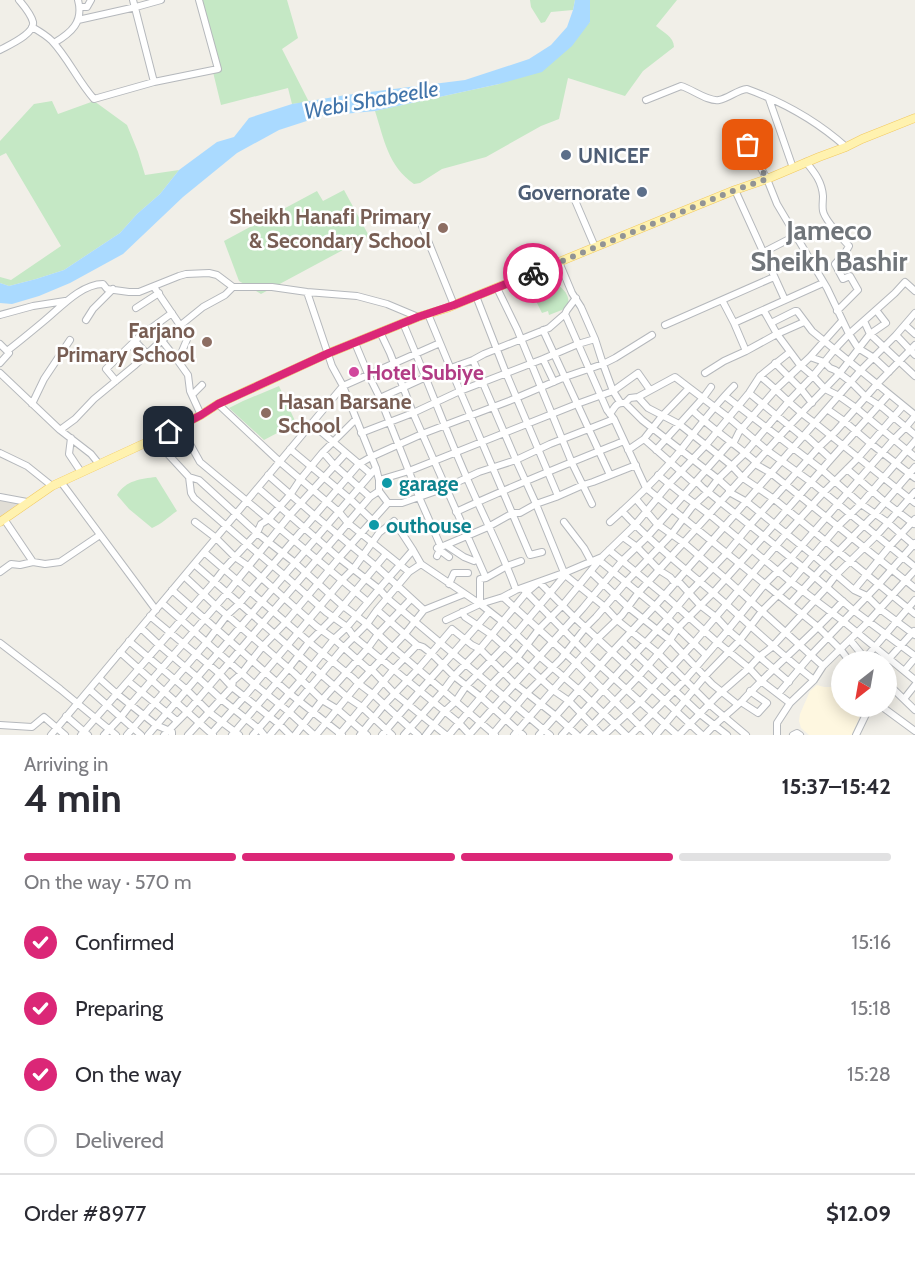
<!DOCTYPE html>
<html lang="en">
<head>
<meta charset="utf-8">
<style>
	body { margin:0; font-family:Cabin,sans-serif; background:#f2f2f3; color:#2b2b33; height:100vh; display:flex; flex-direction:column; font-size:22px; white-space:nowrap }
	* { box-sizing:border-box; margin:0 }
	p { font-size:20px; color:#7c7c81 }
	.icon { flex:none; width:33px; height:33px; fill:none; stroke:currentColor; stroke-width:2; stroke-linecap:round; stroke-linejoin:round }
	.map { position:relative; height:735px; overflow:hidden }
	.details { display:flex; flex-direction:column; background:#fff; flex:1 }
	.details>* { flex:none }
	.needle { width:39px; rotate:211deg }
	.tools { position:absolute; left:831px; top:651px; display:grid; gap:12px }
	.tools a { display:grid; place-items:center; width:66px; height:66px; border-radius:50%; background:#fff; box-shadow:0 3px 15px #0003; font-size:30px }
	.pin { position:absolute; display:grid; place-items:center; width:51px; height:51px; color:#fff; margin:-26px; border-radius:12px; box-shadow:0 3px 9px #0006 }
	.courier { position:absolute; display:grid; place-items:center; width:60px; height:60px; margin:-30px; border:4px solid #db2777; border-radius:50%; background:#fff; color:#222; box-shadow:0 2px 8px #0007 }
	.overview em { font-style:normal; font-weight:700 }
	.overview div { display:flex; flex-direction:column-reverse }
	.overview { display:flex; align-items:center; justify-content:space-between; height:102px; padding:0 24px }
	h1 { font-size:39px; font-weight:700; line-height:45px }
	.bar { display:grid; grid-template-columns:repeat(4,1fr); gap:9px 6px; align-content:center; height:72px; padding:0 24px }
	.bar i { height:8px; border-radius:4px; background:#e1e1e2 }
	.bar .on { background:#db2777 }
	.bar p { grid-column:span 4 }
	.line { display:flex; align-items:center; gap:15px; padding:0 24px; border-top:2px solid #e1e1e2 }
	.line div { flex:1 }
	ol { padding:0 24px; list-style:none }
	li { display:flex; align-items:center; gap:18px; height:66px }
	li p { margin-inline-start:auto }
	li .icon { padding:6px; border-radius:50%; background:#db2777; color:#fff; stroke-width:4 }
	li:last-child { color:#7c7c81 }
	li i { width:33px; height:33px; border:3px solid #e1e1e2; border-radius:50% }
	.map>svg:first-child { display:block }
	.commercial { fill:#fef7e0 }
	.education { fill:#e1ded6 }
	.green { fill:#c5e8c5 }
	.water { fill:#aadaff }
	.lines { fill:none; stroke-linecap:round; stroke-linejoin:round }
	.minor-casing { stroke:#b5b8bc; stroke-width:8 }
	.major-casing { stroke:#f2c960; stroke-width:9 }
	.minor { stroke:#fff; stroke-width:6 }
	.major { stroke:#fff2af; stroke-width:8 }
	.done { stroke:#929495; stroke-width:6; stroke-dasharray:0 10.8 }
	.route { stroke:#db2777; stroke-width:8 }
	.service-dot { fill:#5c6f8a; stroke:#fff; stroke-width:2 }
	.education-dot { fill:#8d6e63; stroke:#fff; stroke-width:2 }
	.hotel-dot { fill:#d1479c; stroke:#fff; stroke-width:2 }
	.culture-dot { fill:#0f9aa8; stroke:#fff; stroke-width:2 }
	.labels { text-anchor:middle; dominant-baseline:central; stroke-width:5; stroke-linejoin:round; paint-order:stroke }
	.service-label { font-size:21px; font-weight:bold; fill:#4e5e75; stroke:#fff; text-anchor:start }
	.education-label { font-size:21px; font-weight:bold; fill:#785e54; stroke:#fff; text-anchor:end }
	.hotel-label { font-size:21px; font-weight:bold; fill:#b23c85; stroke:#fff; text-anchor:start }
	.culture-label { font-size:21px; font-weight:bold; fill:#0d838f; stroke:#fff; text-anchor:start }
	.water-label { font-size:22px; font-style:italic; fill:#4174aa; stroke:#fff }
	.district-label { font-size:27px; font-weight:bold; fill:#70757a; stroke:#fff }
</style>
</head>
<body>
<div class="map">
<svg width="915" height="735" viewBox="0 0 915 735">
	<rect width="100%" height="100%" fill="#f1efe8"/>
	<path class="commercial" d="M841,681L842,706L860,707L859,718L852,735H809L801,728L799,721L800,714L810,691L817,685L824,687H832Z"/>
	<path class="education" d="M0,499L13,501L19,504L0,519Z"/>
	<path class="green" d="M201,0H287L298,38L282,49L309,102L292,104L288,88L221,105L213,72L220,71Z
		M530,0H575L573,10L551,12L545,22L541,23L531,7Z
		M590,0H677L656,26C663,32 674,37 674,47L643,71L625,96L568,78L559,119L541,126L486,157L442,169L420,183L414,184C388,166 384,139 375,111L499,84L590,22Z
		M52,101L58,114L94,101L127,125L138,152L145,175L179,170L160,194L137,214L120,233L64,270L36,279L9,286L0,283V277L11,280L61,246L6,153L0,156V141L34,104Z
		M344,190L369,236L261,294L239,281L224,241L317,191L323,201Z
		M558,285C566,291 571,298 567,308L549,315L548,311L542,313L536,301L539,299L536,293Z
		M279,386L296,423L264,440L229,408L243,401Z
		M156,477L177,511C168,517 162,524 152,528L129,509L117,495C126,480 141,479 156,477Z"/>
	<path class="water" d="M575,0H590V22L572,46L542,72L499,84L375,111L322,116L279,130L237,153L183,197L123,254L70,283L39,296L12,304L0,303V283L9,286L36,279L64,270L120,233L137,214L160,194L179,170L217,142L234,137L249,118L292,104L346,95L465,80L529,59L551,45L567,27L573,10Z"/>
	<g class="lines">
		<defs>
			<path id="minor" d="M133,0L154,82
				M80,7H87L91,0
				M78,20L136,7L161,0
				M32,27C39,31 46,35 52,41C68,58 78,81 94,99L154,82L218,69L199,0
				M54,43C71,33 84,22 78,0
				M0,50C9,45 35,34 33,22C31,14 24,6 19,0
				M769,99L793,168
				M646,100L681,86C692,89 708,102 719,100C729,98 737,90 747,89C783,102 818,122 846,147
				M748,145L767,179L777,204L827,288L849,334L858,348L874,358L889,372
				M806,162C815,173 822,182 823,196C823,201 822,207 823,211C825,221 842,238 849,246L845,253L835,264L843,279L850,276L858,290L837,311
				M735,190L785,300
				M571,191L595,247
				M422,226L454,305
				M764,252L795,236
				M559,262L572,293L581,307L595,339L603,364L613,391L620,402
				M154,287L188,337L178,361L188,375L190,391L201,415
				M497,288L517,329L572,463L592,504
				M307,292L332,366L343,386L376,468L379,480V491L388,503
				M476,296L506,373L558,496
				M576,298L567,310L565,314L607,410L614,419L646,488L818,627L841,650L850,662
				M722,300L734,323L823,283
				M136,308L159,293
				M764,311L777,334L800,365L813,376L825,389L839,396L856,408L915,457
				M428,314L460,391L530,555L542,552
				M0,315L33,306L65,301
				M86,320L93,309L113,289
				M864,321L870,334L915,376
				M403,323C425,374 444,426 466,476C482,514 502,551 516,590
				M734,323L746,351
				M771,323L795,311H797L812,331L915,415
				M665,325L774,277
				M905,325L915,334
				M152,328L178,361
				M543,330L610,475
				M380,332L390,353L413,413L486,578
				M896,335L915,355
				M135,341L147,354
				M355,343L368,374L380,398L419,497L441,547L437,556
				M0,344L9,353L0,363
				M7,351C20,341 32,331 44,321C60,308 81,284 103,284L107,289L129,292H139L179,276L186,274L209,273L217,275L233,287H272L307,292L357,296L387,304L418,317
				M810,357L824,362L830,368L835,370L851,382L866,397L883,408L915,435
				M543,359L554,382
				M473,360L516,460L536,504L565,575L605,607L617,620L658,653L709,704L746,735
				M775,363L801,389L812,403
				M0,373L60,430L91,454L99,464
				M705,373L724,361L746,351L777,334L804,322
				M760,376C779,391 795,410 815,423L915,503
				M116,381L106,369L139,337L172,313
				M749,393L803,437L806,436L831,459
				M192,395L202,385
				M725,396L822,470L861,504L887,522L915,546
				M638,397L648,408L679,424L731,465L743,478L774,499L915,614
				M625,403L642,420L718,479L729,489V492L747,502L813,555L854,590L867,596L880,609L915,635
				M32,404L44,379L70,340
				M218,404L280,462L339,512L348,523L409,572
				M351,408L380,398L426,377L473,360L484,354L549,328L565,314
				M827,409L844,421L870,443L915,478
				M692,410C712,429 735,444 756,462L755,464L771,473L915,588
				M610,414C615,407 616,402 625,403L630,398L638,397L675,377L729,418L768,451L811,482L915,567
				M312,424L371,474
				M180,426L200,462L368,602
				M60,430L75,419L94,399L134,366L161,341L203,307L225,295L233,287
				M361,433L413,413L460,391L543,359L578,344L595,339
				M71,438L69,454L81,472
				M154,439L189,477L199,480L257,533L294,562L342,605L367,624L392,647L495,735
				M644,439L694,483H698L703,488L815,577L853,610L915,656
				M290,449L350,499L372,520
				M628,450L644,439L662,416L689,388
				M656,450L703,398L711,387
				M323,452L335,466L370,497
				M0,453L27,466L52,486
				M847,469L885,502L914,524
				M268,475L314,515L377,567L424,610
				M658,475L683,495L710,515L791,582L843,621L915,680
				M189,477L191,493L194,498L247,544L284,575L326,612L347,627L354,637L459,723L470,735
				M379,480L409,471L577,404L613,391L638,373L650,390
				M61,482L156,610
				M258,488L339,558L379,589L387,598L550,735
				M0,497L27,502
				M636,499L657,524L684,543L725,578L823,666
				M388,503H402L445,488L479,472L516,460L550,444L614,419
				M622,511C654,546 691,573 726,604C755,630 783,656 814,680
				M456,512C511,486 567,464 624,441
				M4,519L33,562L45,564L60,562L100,535
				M195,522L216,538L235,557L248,566L316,626L334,639L368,669H371L395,694L446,735
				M564,522L584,548L591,561
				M610,522C635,500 659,477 680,451C697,429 714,406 734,386
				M623,537L637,547L659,570L670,577L675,583L679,582L700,605L717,618L728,630L789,682
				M446,545L464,557L474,561
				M441,547L488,527L513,513H520L536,504L556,497L583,485L593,482L636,465
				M437,548L449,557
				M609,550L664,595L717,642L749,668L761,681L790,703
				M204,552L309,642L353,678C359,685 368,690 375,696C389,709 403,722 418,735
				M600,561L655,606L706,655
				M194,564L347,697L362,707L392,735
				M0,572L11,564L20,565L33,562
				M591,572L628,607L670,640L712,684L737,704
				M184,576L215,605L294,673L322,700L337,709L367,735
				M449,584L454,573H468
				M522,588L586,653L677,735
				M172,590L289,693L342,735
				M854,590L890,546L915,519
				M503,597L577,664L649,735
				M162,603L254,684L289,712L314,735
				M480,604V579L486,578L507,566L521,561
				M790,604L825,565L875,514L915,467
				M377,610L417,645L423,647L432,654L454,676L482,698L523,735
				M462,612L465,617L492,635L553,690L569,701L602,735
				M150,616L220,674L232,687L279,724L290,735
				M446,620L480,604L503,597L516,590L569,571L602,557
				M141,628L159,645L197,677L221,699L259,729L264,735
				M850,640L868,662
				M129,641L187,690L210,713L239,735
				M623,642L700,714L727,735
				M0,643L60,689L116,735
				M120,652L213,735
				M862,662L915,600
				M886,662L914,631
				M905,670L915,658
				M99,678L117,694L156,725L172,732V735
				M128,681L177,721
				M886,682L915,710
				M90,690L141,735
				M778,694L811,655L878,585L915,543
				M904,699L915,685
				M741,702L758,713L767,703L750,691
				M881,706L915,731
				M66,716L88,735
				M0,725L32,727L44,717L65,735
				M212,733L245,696L342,580L354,568L379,533L394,521L413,550L421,564L480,604L503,622L539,656L579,690L626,735
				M51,735L343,386L440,343
				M81,735L214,582L224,569L257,533L261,524L269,519L290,495L300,480L323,452L356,419
				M104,735L121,717L131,704L227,593L290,515L346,453
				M127,735L206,643L227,615L239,604L359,464L371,457L422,434L509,401L565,377L603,364L615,358L652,335
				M148,735L376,468
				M164,735L188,711L370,497L379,491
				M188,735L232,687L233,681L242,673L263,646L286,622L339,558L388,503
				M232,735L289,668L309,642L333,618L386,554
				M253,735L301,680L334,639L347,627L379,589L413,550
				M270,735L344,647L367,624L377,610L409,572L421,564
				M295,735L322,700L368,648L378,634L411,599
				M316,735L358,684L405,634L424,610L464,594
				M339,735L393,670L417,645
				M360,735L384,705L418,669L452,629L472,645L480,649L515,684L556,716L577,735
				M382,735C417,693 454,653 489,612
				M404,735L443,691L454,676L480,649L526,593L539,582L574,617L702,735
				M426,735L444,712L456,701L466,686L509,642L565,575
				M449,735L491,685L517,658L539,629L562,606L603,556L635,525L669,484L706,445L749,393L760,376L790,352
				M469,735L583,608L622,561L648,536L727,446L730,443L733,444L739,432L776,389L810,357L842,321
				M492,735L527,693L561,659L586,627L596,617L626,582L671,535L692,507L708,492L718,479L745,453L789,401L813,376L835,349L849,334L895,293L905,282L915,291
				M514,735L597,639L622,615L639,592L789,426L839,374L870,334L886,323L876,310
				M539,735L612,652L655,606L861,370L896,335L915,313
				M562,735L668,618L687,595L727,553L750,525L819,447L836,431L878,383L915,345
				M583,735L639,676L670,640L678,628L713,593L764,536L831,459L889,394
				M604,735L640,702L693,644L786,534L823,493L858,458L903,406
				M631,735L685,680L728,630L765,584L791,558L894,439L906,427L915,416
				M656,735L706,675L740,640L762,611L791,582L838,526L861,504L915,441
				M679,735L717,696L749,668L759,657L772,647L827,587L836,575L877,535L915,492
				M705,735C716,722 731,712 743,700C775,665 812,636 843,601
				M777,735V723L790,703L814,680L823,666L869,621L915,570
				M793,735L797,733L800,735
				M856,735L870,706"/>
			<path id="major" d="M0,522L52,486L154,439L201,415L218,404L329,353L418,317L447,308L476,296L671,216L735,190L767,179L819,157L846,147L862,139L915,118"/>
		</defs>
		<use href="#minor" class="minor-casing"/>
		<use href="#major" class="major-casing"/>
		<use href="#minor" class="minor"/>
		<use href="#major" class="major"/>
	</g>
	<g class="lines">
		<path class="done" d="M533,273L735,190L767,179L748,145"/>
		<path class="route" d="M169,432L201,415L218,404L329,353L418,317L454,305L533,273"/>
	</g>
	<g class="service-dot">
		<circle cx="566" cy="155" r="6"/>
		<circle cx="642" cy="192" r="6"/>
	</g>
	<g class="education-dot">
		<circle cx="443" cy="228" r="6"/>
		<circle cx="207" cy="342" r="6"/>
		<circle cx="266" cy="413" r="6"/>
	</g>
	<circle class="hotel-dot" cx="354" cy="372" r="6"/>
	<g class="culture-dot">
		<circle cx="387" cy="483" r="6"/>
		<circle cx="374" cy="525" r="6"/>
	</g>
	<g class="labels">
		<g class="service-label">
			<text x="578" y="155">UNICEF</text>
			<text x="630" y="192" text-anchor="end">Governorate</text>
		</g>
		<g class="education-label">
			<text x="431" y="216">Sheikh Hanafi Primary<tspan x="431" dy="24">&amp; Secondary School</tspan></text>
			<text x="195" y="330">Farjano<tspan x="195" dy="24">Primary School</tspan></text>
			<text x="278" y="401" text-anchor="start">Hasan Barsane<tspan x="278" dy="24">School</tspan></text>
		</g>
		<g class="hotel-label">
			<text x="366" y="372">Hotel Subiye</text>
		</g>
		<g class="culture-label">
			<text x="399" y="483">garage</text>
			<text x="386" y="525">outhouse</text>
		</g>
		<g class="water-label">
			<text transform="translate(371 100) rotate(-10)">Webi Shabeelle</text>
		</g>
		<g class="district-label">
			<text x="829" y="230">Jameco<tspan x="829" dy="31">Sheikh Bashir</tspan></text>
		</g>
	</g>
</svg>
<div class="tools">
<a><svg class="needle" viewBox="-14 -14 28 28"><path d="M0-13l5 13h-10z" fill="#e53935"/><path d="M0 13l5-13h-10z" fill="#7c7c81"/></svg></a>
</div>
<div class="pin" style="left:748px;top:145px;background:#ea580c"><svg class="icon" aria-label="bag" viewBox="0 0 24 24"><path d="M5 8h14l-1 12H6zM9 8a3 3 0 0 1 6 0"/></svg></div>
<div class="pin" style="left:169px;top:432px;background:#1f2937"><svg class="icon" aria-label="home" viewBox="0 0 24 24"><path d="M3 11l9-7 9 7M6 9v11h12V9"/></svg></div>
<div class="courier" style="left:533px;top:273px"><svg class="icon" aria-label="bike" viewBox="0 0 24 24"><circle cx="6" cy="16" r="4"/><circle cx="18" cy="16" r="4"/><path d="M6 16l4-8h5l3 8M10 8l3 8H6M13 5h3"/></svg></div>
</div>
<section class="details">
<div class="overview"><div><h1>4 min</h1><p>Arriving in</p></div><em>15:37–15:42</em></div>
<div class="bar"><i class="on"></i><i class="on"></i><i class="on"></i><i></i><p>On the way · 570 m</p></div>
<ol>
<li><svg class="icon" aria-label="check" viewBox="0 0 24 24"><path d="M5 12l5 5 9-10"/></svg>Confirmed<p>15:16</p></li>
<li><svg class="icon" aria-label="check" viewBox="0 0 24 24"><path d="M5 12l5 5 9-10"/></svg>Preparing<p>15:18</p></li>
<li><svg class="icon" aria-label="check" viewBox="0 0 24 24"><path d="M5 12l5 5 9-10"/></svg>On the way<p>15:28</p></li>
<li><i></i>Delivered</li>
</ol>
<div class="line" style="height:78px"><div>Order #8977</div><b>$12.09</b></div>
</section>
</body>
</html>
